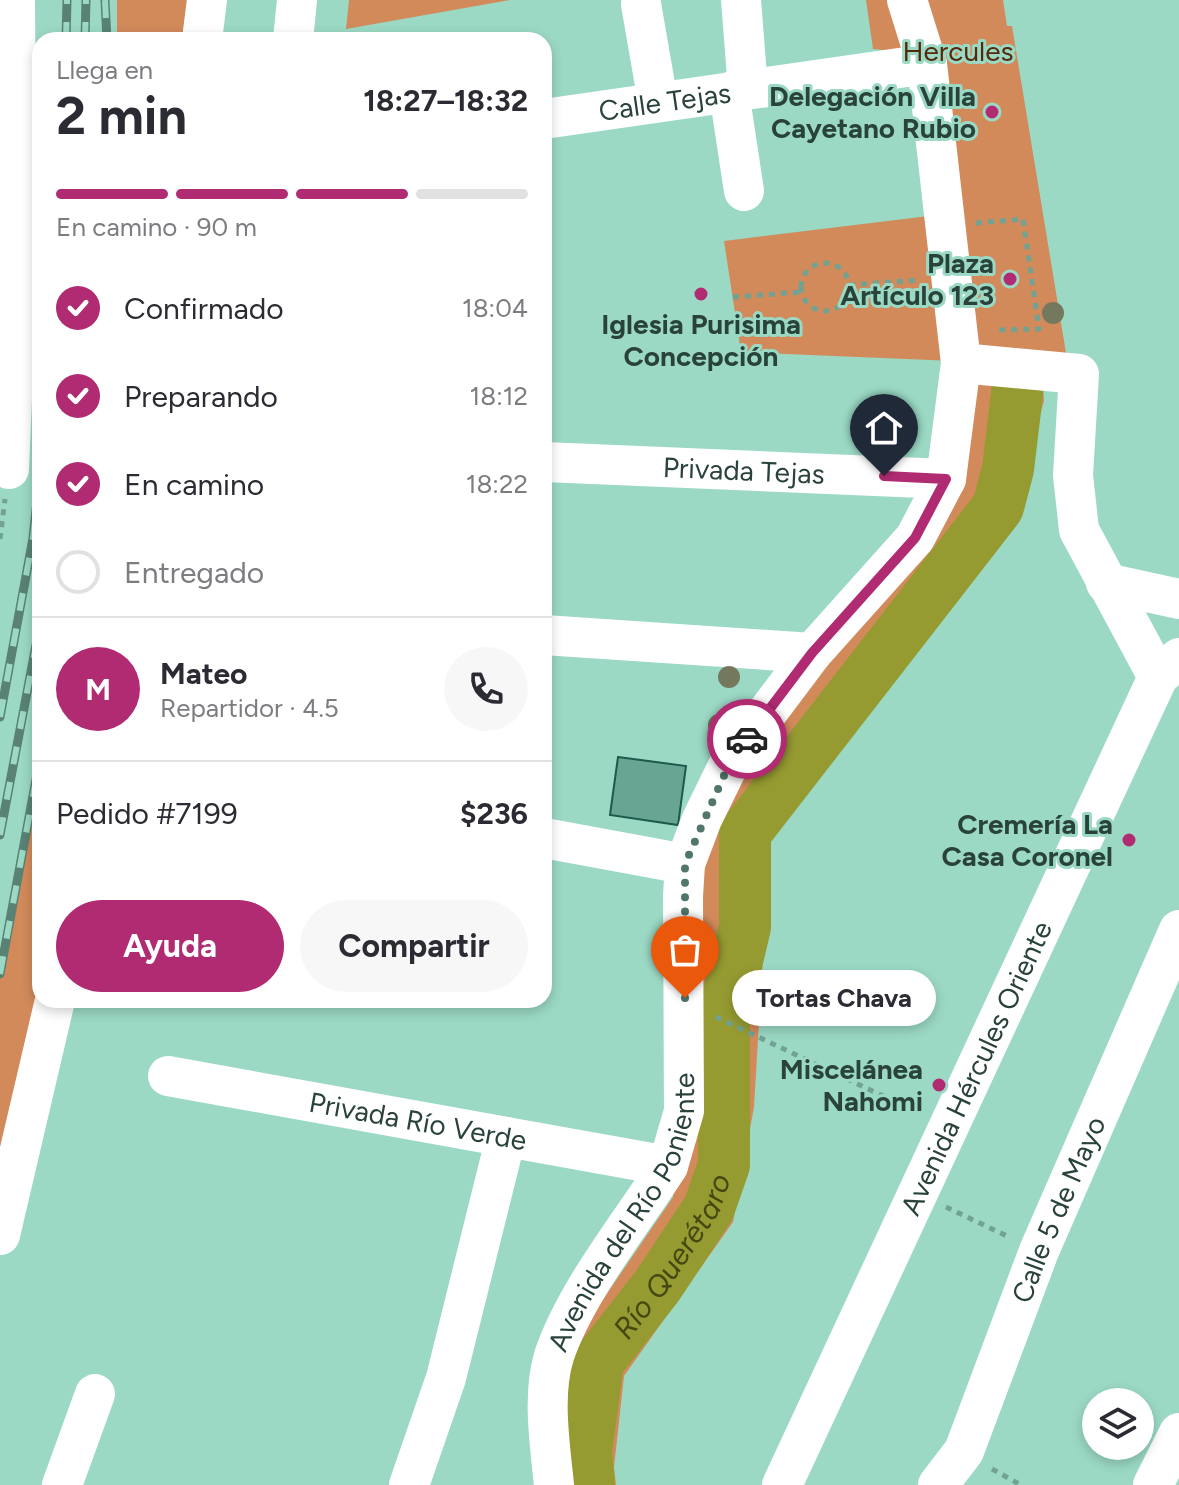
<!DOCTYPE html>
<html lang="es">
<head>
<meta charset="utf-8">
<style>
	body { margin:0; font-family:Figtree,sans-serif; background:#f7f7f7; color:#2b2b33; height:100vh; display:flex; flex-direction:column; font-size:30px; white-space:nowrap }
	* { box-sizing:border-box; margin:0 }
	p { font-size:26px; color:#7c7c81 }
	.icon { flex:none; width:44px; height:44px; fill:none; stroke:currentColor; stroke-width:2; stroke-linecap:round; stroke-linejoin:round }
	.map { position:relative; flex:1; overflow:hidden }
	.side { position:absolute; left:32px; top:32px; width:520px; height:976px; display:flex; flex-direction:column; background:#fff; border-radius:24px; box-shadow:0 4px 12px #0003 }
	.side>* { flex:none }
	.tools { position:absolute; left:1082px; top:1388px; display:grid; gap:16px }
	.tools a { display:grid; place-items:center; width:72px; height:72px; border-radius:50%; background:#fff; box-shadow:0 4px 12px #0003; font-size:40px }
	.pin { position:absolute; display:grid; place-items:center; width:68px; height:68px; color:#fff; margin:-82px -34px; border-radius:50% 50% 50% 0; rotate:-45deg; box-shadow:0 0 8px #0007 }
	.pin .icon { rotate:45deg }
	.courier { position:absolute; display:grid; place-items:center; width:80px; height:80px; margin:-40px; border:6px solid #b02b72; border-radius:50%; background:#fff; color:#222; box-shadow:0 2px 10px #0007 }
	.bubble { position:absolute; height:56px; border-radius:28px; background:#fff; box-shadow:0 4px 12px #0003; font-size:26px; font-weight:700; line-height:56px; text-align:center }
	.headline em { font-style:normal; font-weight:700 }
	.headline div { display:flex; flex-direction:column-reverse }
	.headline { display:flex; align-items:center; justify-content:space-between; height:136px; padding:0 24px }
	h1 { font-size:52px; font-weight:700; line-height:60px }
	.bar { display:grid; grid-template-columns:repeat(4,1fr); gap:12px 8px; align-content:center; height:96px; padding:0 24px }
	.bar i { height:10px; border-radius:6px; background:#e1e1e2 }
	.bar .active { background:#b02b72 }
	.bar p { grid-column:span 4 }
	.line { display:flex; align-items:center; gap:20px; padding:0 24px; border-top:2px solid #e1e1e2 }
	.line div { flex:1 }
	.round { display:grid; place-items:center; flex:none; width:84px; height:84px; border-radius:42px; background:#f7f7f7 }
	ol { padding:0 24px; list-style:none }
	li { display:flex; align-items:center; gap:24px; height:88px }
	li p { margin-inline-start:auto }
	li .icon { padding:8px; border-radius:50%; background:#b02b72; color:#fff; stroke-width:4 }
	li:last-child { color:#7c7c81 }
	li i { width:44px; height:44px; border:4px solid #e1e1e2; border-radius:50% }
	.primary-button { display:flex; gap:16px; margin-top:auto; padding:16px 24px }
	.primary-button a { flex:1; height:92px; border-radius:48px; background:#b02b72; color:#fff; font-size:32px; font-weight:700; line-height:92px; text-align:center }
	.primary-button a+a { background:#f7f7f7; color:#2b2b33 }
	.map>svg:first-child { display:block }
	.green { fill:#d28a5b }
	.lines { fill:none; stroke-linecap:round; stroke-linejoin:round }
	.river { stroke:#959b31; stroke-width:52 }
	.building { fill:#68a593; stroke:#1c5b4b; stroke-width:2 }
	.path { stroke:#71a292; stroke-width:5; stroke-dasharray:6 6; stroke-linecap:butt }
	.minor { stroke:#fff; stroke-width:40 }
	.rail-casing { stroke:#598275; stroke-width:9 }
	.rail { stroke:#9bd9c5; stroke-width:6; stroke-dasharray:18; stroke-linecap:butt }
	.tree { fill:#74795e }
	.done { stroke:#51776b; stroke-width:8; stroke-dasharray:0 14.4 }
	.route { stroke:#b02b72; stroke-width:10 }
	.poi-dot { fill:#b02b72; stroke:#9bd9c5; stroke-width:3 }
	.labels { text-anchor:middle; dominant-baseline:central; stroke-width:6; stroke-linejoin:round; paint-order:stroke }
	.park-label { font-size:28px; fill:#552a0a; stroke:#9bd9c5 }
	.poi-label { font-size:28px; font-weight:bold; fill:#29423a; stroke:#9bd9c5; text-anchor:end }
	.street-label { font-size:28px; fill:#29423a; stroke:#9bd9c5 }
	.water-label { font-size:30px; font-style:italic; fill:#454911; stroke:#9bd9c5 }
</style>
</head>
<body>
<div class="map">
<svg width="1179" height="1485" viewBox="0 0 1179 1485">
	<rect width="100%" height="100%" fill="#9bd9c5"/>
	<path class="green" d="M117,0H187L182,40H117Z
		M349,0H510L346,29Z
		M866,0H1003L1007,26H1012L1066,353L1040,355L1044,401L1012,514L850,724L770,838L754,1107L733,1222L624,1376L614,1467L616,1485H561L571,1346L673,1197L703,845L748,754L940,502L954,361L741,352L724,241L937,215L907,52L873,49Z
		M40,787V1000L0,1181V973Z"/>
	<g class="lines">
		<path class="river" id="s1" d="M589,1485L586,1451L598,1362L658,1285L709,1208L724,1165V1015L745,927V833L998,507L1008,469L1018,385"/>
	</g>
	<path class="building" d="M618,757L686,766L678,825L610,815Z"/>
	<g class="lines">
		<path class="path" d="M976,223L1023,219L1039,329L995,330
			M801 287a24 24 0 1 1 48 0a24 24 0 1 1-48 0Z
			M849,285L919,280
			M733,297L802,292
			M0,539L5,499
			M716,1017L921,1114
			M946,1207L1009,1237
			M992,1469L1021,1485"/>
		<g class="minor">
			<path d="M741,0L748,89"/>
			<path d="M641,4L658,102"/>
			<path d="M202,40L207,0"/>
			<path d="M293,40L297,0"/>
			<path d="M729,92L744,191"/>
			<path id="s2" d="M544,119L927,64"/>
			<path d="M961,363L1079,374L1073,475L1079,530L1158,677"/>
			<path id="s3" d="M544,462L946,479"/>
			<path d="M9,469L17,281L15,0"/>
			<path d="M1106,583L1179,599"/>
			<path d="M544,635L812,653"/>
			<path d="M544,838L685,864"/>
			<path id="s4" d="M168,1076L668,1166"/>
			<path d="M0,1235L55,1000"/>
			<path d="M62,1485L95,1394"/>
			<path d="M409,1485L446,1378L506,1137"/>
			<path id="s5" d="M554,1485C550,1445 542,1395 554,1356C576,1291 631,1224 668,1166L684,1111L683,896L685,864L702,819L730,762L812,653L915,538L946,479L961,363L927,64L907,0"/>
			<path id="s6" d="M782,1485L1158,677L1179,658"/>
			<path id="s7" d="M938,1485L964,1451L1039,1251L1179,930"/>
			<path d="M1153,1485L1179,1433"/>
		</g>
		<defs>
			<path id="rail" d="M105,0L107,40
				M66,40L67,0
				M85,40L86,0
				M0,717L33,538L40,474
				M0,835L40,624
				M0,974L40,758"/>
		</defs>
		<use href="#rail" class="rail-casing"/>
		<use href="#rail" class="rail"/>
	</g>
	<g class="tree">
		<circle cx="1053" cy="313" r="11"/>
		<circle cx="729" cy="677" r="11"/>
		<circle cx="719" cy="725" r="11"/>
	</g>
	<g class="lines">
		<path class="done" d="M685,998V864L730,762L747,739"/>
		<path class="route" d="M747,739L812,653L915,538L946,479L884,476"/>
	</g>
	<g class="poi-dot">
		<circle cx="992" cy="112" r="8"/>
		<circle cx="1010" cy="279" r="8"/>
		<circle cx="701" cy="294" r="8"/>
		<circle cx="1129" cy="840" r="8"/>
		<circle cx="939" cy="1085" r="8"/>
	</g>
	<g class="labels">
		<g class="park-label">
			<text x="958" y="51">Hercules</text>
		</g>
		<g class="poi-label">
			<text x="976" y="96">Delegación Villa<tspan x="976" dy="32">Cayetano Rubio</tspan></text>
			<text x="994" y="263">Plaza<tspan x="994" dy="32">Artículo 123</tspan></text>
			<text x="701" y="324" text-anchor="middle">Iglesia Purisima<tspan x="701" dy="32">Concepción</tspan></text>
			<text x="1113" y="824">Cremería La<tspan x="1113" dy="32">Casa Coronel</tspan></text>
			<text x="923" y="1069">Miscelánea<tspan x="923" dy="32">Nahomi</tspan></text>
		</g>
		<g class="street-label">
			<text stroke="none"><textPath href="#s2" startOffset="122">Calle Tejas</textPath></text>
			<text stroke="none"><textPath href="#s3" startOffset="200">Privada Tejas</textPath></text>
			<text stroke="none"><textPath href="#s6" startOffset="460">Avenida Hércules Oriente</textPath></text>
			<text stroke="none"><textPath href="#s4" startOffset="254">Privada Río Verde</textPath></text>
			<text stroke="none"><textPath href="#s7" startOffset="302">Calle 5 de Mayo</textPath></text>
			<text stroke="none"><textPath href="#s5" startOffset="292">Avenida del Río Poniente</textPath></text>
		</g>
		<g class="water-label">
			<text stroke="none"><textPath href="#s1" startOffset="254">Río Querétaro</textPath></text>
		</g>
	</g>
</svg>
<div class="tools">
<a><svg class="icon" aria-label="layers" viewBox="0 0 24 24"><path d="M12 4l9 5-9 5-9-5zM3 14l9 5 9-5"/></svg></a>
</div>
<div class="pin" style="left:685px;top:998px;background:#ea580c"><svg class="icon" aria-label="bag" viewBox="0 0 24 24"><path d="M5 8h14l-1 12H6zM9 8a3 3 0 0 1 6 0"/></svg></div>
<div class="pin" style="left:884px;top:476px;background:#1f2937"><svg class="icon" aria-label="home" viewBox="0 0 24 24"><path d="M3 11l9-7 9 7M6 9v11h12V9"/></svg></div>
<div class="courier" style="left:747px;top:739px"><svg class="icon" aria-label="car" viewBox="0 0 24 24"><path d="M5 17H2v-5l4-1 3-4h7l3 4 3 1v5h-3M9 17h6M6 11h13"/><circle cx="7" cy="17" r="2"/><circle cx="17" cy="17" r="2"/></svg></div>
<div class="bubble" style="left:732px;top:970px;width:204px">Tortas Chava</div>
<section class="side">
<div class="headline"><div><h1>2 min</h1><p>Llega en</p></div><em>18:27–18:32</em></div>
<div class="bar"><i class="active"></i><i class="active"></i><i class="active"></i><i></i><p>En camino · 90 m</p></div>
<ol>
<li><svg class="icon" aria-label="check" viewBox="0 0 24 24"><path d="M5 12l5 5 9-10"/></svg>Confirmado<p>18:04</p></li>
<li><svg class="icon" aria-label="check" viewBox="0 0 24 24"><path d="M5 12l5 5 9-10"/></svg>Preparando<p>18:12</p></li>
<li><svg class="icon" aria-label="check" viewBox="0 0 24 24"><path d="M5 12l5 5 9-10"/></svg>En camino<p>18:22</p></li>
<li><i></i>Entregado</li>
</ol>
<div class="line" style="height:144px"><b class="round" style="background:#b02b72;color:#fff">M</b><div><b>Mateo</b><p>Repartidor · 4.5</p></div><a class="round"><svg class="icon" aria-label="phone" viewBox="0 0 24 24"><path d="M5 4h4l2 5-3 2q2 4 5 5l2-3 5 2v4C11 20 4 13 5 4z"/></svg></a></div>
<div class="line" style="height:104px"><div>Pedido #7199</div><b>$236</b></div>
<div class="primary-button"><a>Ayuda</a><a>Compartir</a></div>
</section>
</div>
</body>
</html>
